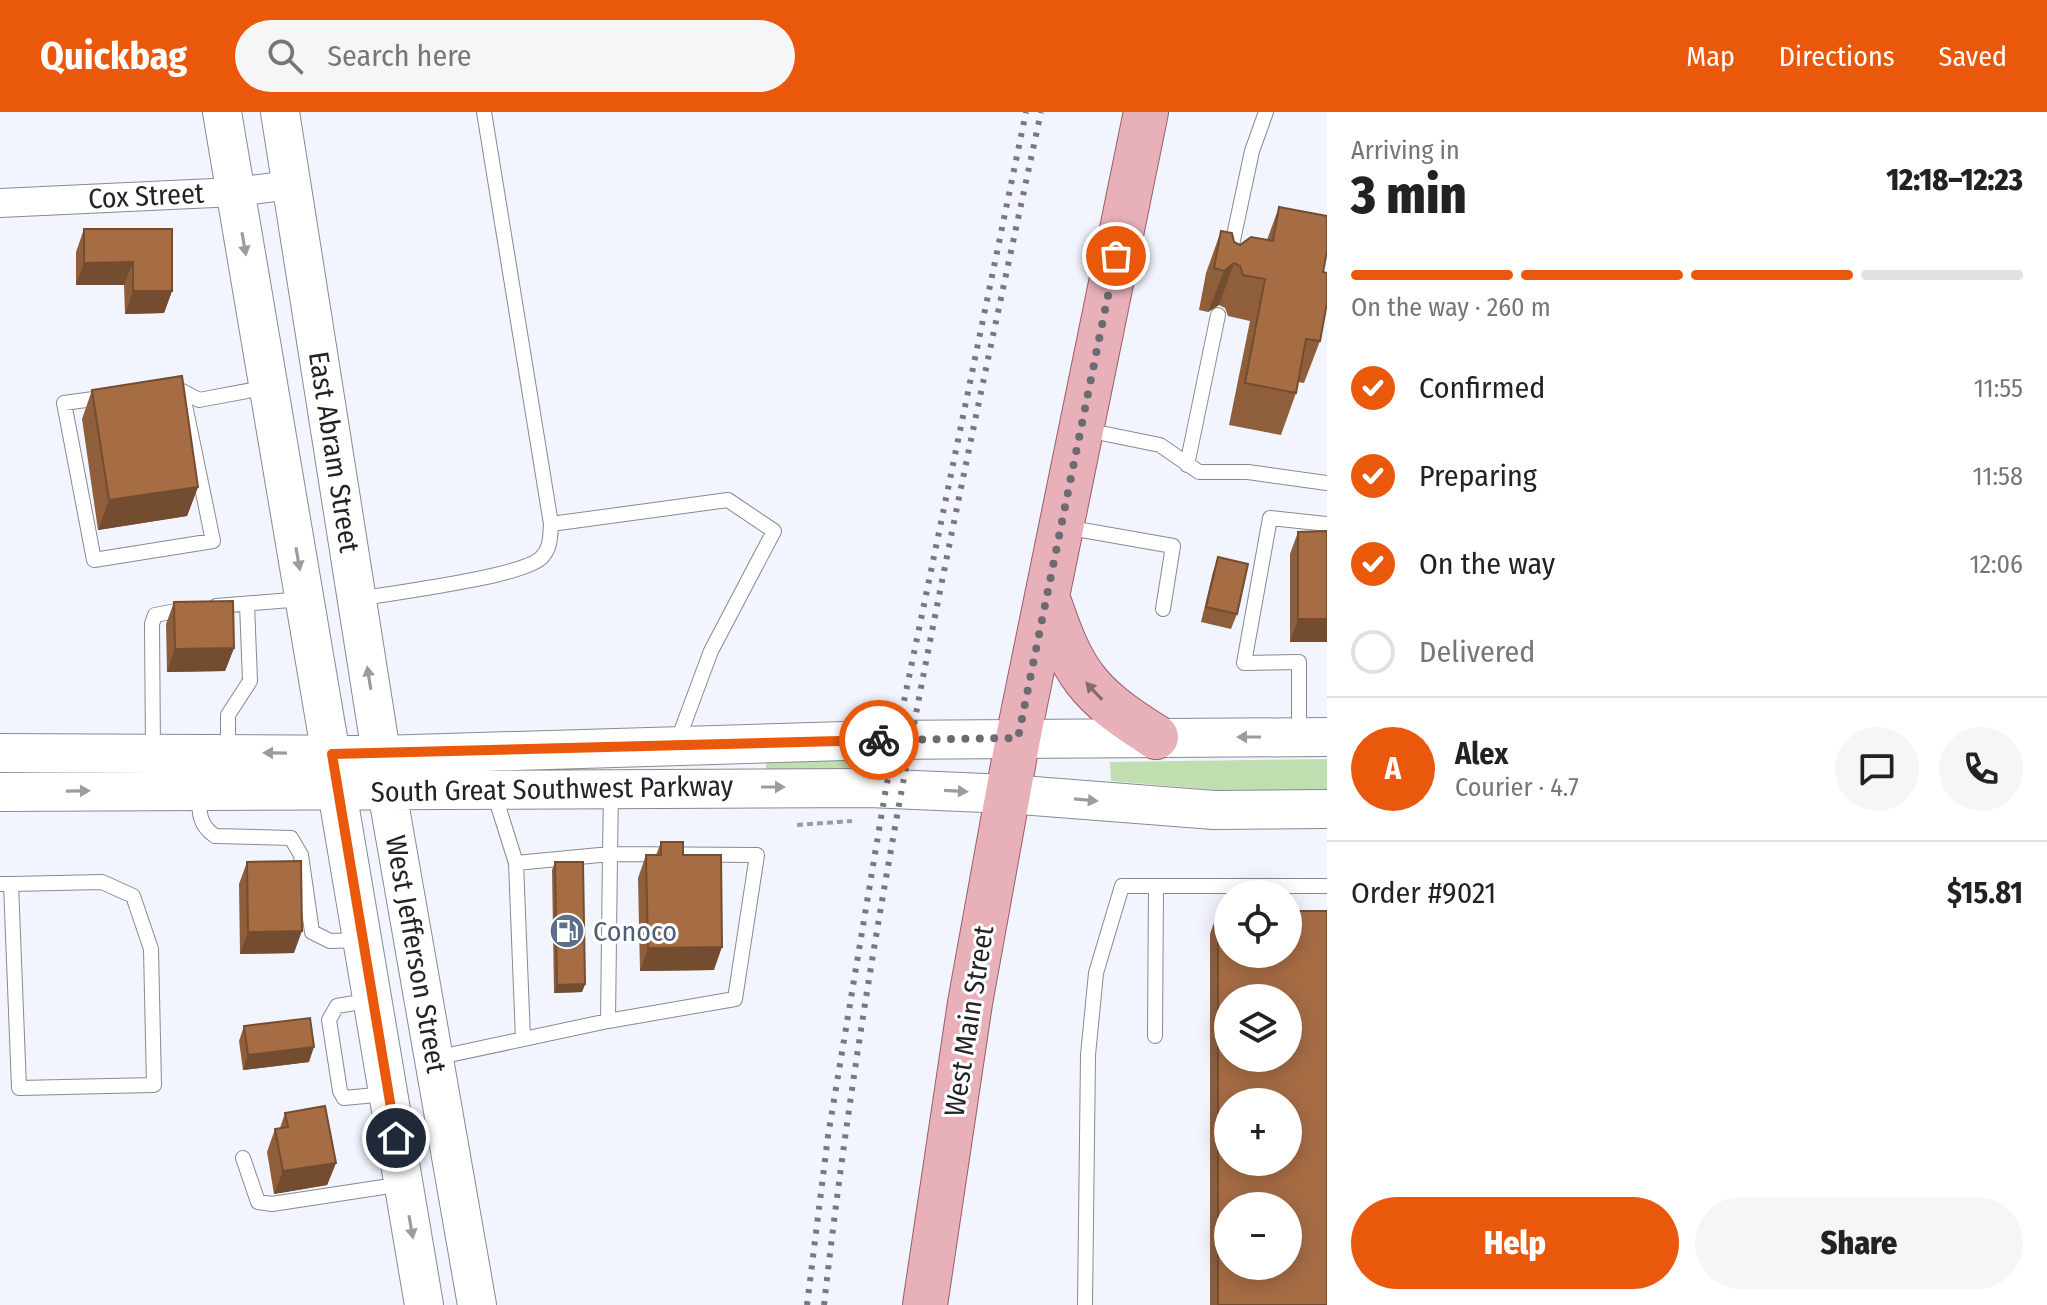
<!DOCTYPE html>
<html lang="en">
<head>
<meta charset="utf-8">
<style>
	body { margin:0; font-family:"Fira Sans Condensed",sans-serif; background:#f6f6f6; color:#222; height:100vh; display:flex; flex-direction:column; font-size:30px; white-space:nowrap }
	* { box-sizing:border-box; margin:0 }
	p { font-size:26px; color:#767676 }
	.icon { flex:none; width:44px; height:44px; fill:none; stroke:currentColor; stroke-width:2; stroke-linecap:round; stroke-linejoin:round }
	.map { position:relative; flex:1; overflow:hidden }
	.details { display:flex; flex-direction:column; background:#fff; width:720px }
	.details>* { flex:none }
	.tools { position:absolute; left:1214px; top:768px; display:grid; gap:16px }
	.tools a { display:grid; place-items:center; width:88px; height:88px; border-radius:50%; background:#fff; box-shadow:0 4px 20px #0003; font-size:40px }
	.pin { position:absolute; display:grid; place-items:center; width:68px; height:68px; color:#fff; margin:-34px; border:4px solid #fff; border-radius:50%; box-shadow:0 2px 8px #0007 }
	.courier { position:absolute; display:grid; place-items:center; width:80px; height:80px; margin:-40px; border:6px solid #ea580c; border-radius:50%; background:#fff; color:#222; box-shadow:0 2px 10px #0007 }
	.summary em { font-style:normal; font-weight:800 }
	.summary div { display:flex; flex-direction:column-reverse }
	.summary { display:flex; align-items:center; justify-content:space-between; height:136px; padding:0 24px }
	h1 { font-size:52px; font-weight:800; line-height:60px }
	.bar { display:grid; grid-template-columns:repeat(4,1fr); gap:12px 8px; align-content:center; height:96px; padding:0 24px }
	.bar i { height:10px; border-radius:6px; background:#e0e0e0 }
	.bar .selected { background:#ea580c }
	.bar p { grid-column:span 4 }
	.line { display:flex; align-items:center; gap:20px; padding:0 24px; border-top:2px solid #e0e0e0 }
	.line div { flex:1 }
	.round { display:grid; place-items:center; flex:none; width:84px; height:84px; border-radius:42px; background:#f6f6f6 }
	ol { padding:0 24px; list-style:none }
	li { display:flex; align-items:center; gap:24px; height:88px }
	li p { margin-inline-start:auto }
	li .icon { padding:8px; border-radius:50%; background:#ea580c; color:#fff; stroke-width:4 }
	li:last-child { color:#767676 }
	li i { width:44px; height:44px; border:4px solid #e0e0e0; border-radius:50% }
	.button { display:flex; gap:16px; margin-top:auto; padding:16px 24px }
	.button a { flex:1; height:92px; border-radius:48px; background:#ea580c; color:#fff; font-size:32px; font-weight:800; line-height:92px; text-align:center }
	.button a+a { background:#f6f6f6; color:#222 }
	header { display:flex; align-items:center; gap:48px; box-sizing:border-box; height:112px; padding:0 40px; background:#ea580c; color:#fff }
	header strong { font-size:38px }
	nav { display:flex; gap:44px; margin-inline-start:auto; font-size:28px }
	.search { width:560px; height:72px; background:#f6f6f6; display:flex; align-items:center; gap:20px; box-sizing:border-box; padding:0 28px; border-radius:44px; color:#767676; font-size:30px }
	main { display:flex; flex:1; min-height:0 }
	.map>svg:first-child { display:block }
	.green { fill:#c1deb0 }
	.lines { fill:none; stroke-linecap:round; stroke-linejoin:round }
	.service-casing { stroke:#878a94; stroke-width:16 }
	.minor-casing { stroke:#878a94; stroke-width:30 }
	.secondary-casing { stroke:#878a94; stroke-width:40 }
	.primary-casing { stroke:#985d67; stroke-width:46 }
	.path { stroke:#9a9ca3; stroke-width:4; stroke-dasharray:6 4; stroke-linecap:butt }
	.service { stroke:#fff; stroke-width:14 }
	.minor { stroke:#fff; stroke-width:28 }
	.secondary { stroke:#fff; stroke-width:38 }
	.primary { stroke:#e8b0b9; stroke-width:44 }
	.rail { stroke:#77797f; stroke-width:6; stroke-dasharray:4 8; stroke-linecap:butt }
	.wall { fill:#8f5e3b }
	.shaded-wall { fill:#744c30 }
	.building { fill:#a66d45; stroke:#744c30; stroke-width:2; fill-rule:evenodd }
	.oneway { fill:#9c9c9e }
	.oneway2 { fill:#856a70 }
	.done { stroke:#6b6c72; stroke-width:8; stroke-dasharray:0 14.4 }
	.route { stroke:#ea580c; stroke-width:10 }
	.labels { text-anchor:middle; dominant-baseline:central; stroke-width:6; stroke-linejoin:round; paint-order:stroke }
	.street-label { font-size:28px; fill:#222327; stroke:#fff }
	.service-label { font-size:28px; fill:#4e5e75; stroke:#fff; text-anchor:start }
</style>
</head>
<body>
<header>
<strong>Quickbag</strong>
<div class="search"><svg class="icon" aria-label="search" viewBox="0 0 24 24"><circle cx="10" cy="10" r="6"/><path d="M15 15l6 6"/></svg>Search here</div>
<nav><a>Map</a><a>Directions</a><a>Saved</a></nav>
</header>
<main>
<div class="map">
<svg width="1327" height="1193" viewBox="0 0 1327 1193">
	<rect width="100%" height="100%" fill="#f2f5fe"/>
	<path class="green" d="M868,642L865,657H766V649Z
		M1327,647V681H1252L1111,669L1110,650Z"/>
	<g class="lines">
		<defs>
			<path id="service" d="M484,0L551,412L728,388L774,419L711,539L676,633
				M1229,147L1252,39L1266,0
				M169,280L182,279L199,288L268,275
				M108,285L64,291L94,448L213,429L185,293
				M1086,318L1160,333L1199,360H1248L1327,371
				M1187,353L1218,203
				M1065,415L1173,434L1163,497
				M358,487C391,481 521,465 541,446C551,436 550,425 551,412
				M216,494L303,487
				M1299,625V550L1244,551L1270,406L1327,412
				M228,639V603L250,569L247,492
				M153,640L152,512L155,503L187,497
				M199,682C199,701 199,713 215,724L291,726L301,743L312,820L330,829L363,828
				M516,751L523,927
				M0,772H11L102,770L133,784L151,837L154,973L19,976L11,772
				M372,888L337,894L329,908L340,979L344,986L386,982
				M608,909L735,887L757,743L610,742L611,679
				M1155,924L1156,774
				M435,946L608,909L610,742L516,751L494,681
				M243,1046L258,1090L272,1092L403,1072
				M1085,1193L1088,943L1096,861L1122,774H1327"/>
			<path id="minor" d="M0,91L235,80L292,73"/>
			<path id="secondary" d="M222,0L424,1193
				M280,0L387,679L477,1193
				M0,641L381,643L878,628L1327,625
				M0,680L869,676L1008,682L1214,698L1327,697"/>
			<path id="primary" d="M1047,484C1073,562 1086,581 1156,625
				M925,1193L970,891L1018,626L1146,0"/>
		</defs>
		<use href="#service" class="service-casing"/>
		<use href="#minor" class="minor-casing"/>
		<use href="#secondary" class="secondary-casing"/>
		<use href="#primary" class="primary-casing"/>
		<path class="path" d="M797,713L852,709"/>
		<use href="#service" class="service"/>
		<use href="#minor" class="minor"/>
		<use href="#secondary" class="secondary"/>
		<use href="#primary" class="primary"/>
		<path class="rail" d="M807,1193L828,1024L886,676L1026,0
			M824,1193C869,791 956,395 1041,0"/>
	</g>
	<path class="wall" d="M1279,95L1323,160L1320,229L1304,271L1298,270L1296,281L1281,323L1229,313L1250,209L1228,204L1225,196L1219,193L1208,200L1199,198L1206,161L1221,119L1234,130L1240,133L1267,128Z
		M84,117L172,179L164,201L125,202L124,173H76V140Z
		M92,278L198,375L187,404L98,418L82,307Z
		M1327,419V530H1290V442L1298,420Z
		M1218,445L1237,502L1231,517L1201,510L1213,460Z
		M174,490L234,536L225,559L167,560L166,512Z
		M661,730L683,743L714,858L640,859L638,766L646,743H656Z
		M247,750L294,841L240,842L239,772Z
		M555,750L585,872L582,880L554,881L552,758Z
		M1218,799L1327,1193H1210V822Z
		M244,914L309,950L243,958L239,929Z
		M285,1001L336,1051L327,1073L274,1082L267,1040L275,1017L280,1016Z"/>
	<path class="shaded-wall" d="M133,150L124,173H76L84,151Z
		M1234,151L1219,193L1208,200L1224,159Z
		M133,179H172L164,201L125,202Z
		M198,375L187,404L98,418L109,388Z
		M1298,507H1327V530H1290Z
		M234,536L225,559L167,560L175,537Z
		M302,819L294,841L240,842L248,820Z
		M722,835L714,858L640,859L648,836Z
		M585,872L582,880L554,881L557,873Z
		M314,935L309,950L243,958L248,943Z
		M336,1051L327,1073L274,1082L283,1059Z"/>
	<path class="building" d="M1279,95L1327,104V139L1323,160L1327,161V191L1320,229L1306,227L1296,281L1245,271L1265,167L1243,163L1240,154L1234,151L1224,159L1214,156L1221,119L1232,121L1234,130L1240,133L1251,125L1273,129Z
		M84,117H172V179H133V150L84,151Z
		M182,264L198,375L109,388L92,278Z
		M1327,419V507H1298V420Z
		M1218,445L1248,452L1237,502L1206,495Z
		M233,489L234,536L175,537L174,490Z
		M661,730H683V743H721L722,835L648,836L646,743H661Z
		M301,749L302,819L248,820L247,750Z
		M555,750H583L585,872L557,873Z
		M1218,799H1228V842H1288V799H1327V1193H1218ZM1228,886H1288V946H1228ZM1228,990H1288V1050H1228ZM1228,1094H1288V1154H1228Z
		M310,906L314,935L248,943L244,914Z
		M325,994L336,1051L283,1059L275,1017L288,1015L285,1001Z"/>
	<defs><path id="oneway-solid" d="M-6-.8H1V-3.2L6.5 0L1 3.2V.8H-6Z" transform="scale(2)"/></defs>
	<g class="oneway">
		<use href="#oneway-solid" transform="translate(244 132) rotate(80)"/>
		<use href="#oneway-solid" transform="translate(298 447) rotate(80)"/>
		<use href="#oneway-solid" transform="translate(369 566) rotate(-99)"/>
		<use href="#oneway-solid" transform="translate(1249 625) rotate(180)"/>
		<use href="#oneway-solid" transform="translate(275 641) rotate(-179)"/>
		<use href="#oneway-solid" transform="translate(773 675)"/>
		<use href="#oneway-solid" transform="translate(78 679) rotate(-1)"/>
		<use href="#oneway-solid" transform="translate(956 679) rotate(3)"/>
		<use href="#oneway-solid" transform="translate(1086 688) rotate(5)"/>
		<use href="#oneway-solid" transform="translate(411 1115) rotate(80)"/>
	</g>
	<use class="oneway2" href="#oneway-solid" transform="translate(1094 579) rotate(-133)"/>
	<g class="lines">
		<path class="done" d="M879,628L1018,626L1116,144"/>
		<path class="route" d="M396,1026L332,642L879,628"/>
	</g>
	<defs>
		<symbol id="fuel-disc" viewBox="-11 -11 22 22"><circle r="9.5" fill="#5c6f8a" stroke="#fff"/><path d="M-5.5-6h7V0h2V4h1.3V-2.5L3-4.5l.8-.8L6-3V5H2.5V1h-1V6h-7ZM-4.2-4.7v3.2H.2V-4.7Z" fill="#fff"/></symbol>
	</defs>
	<g fill-rule="evenodd">
		<use href="#fuel-disc" x="547" y="799" width="40" height="40"/>
	</g>
	<g class="labels">
		<g class="street-label">
			<text transform="translate(146 84) rotate(-3)">Cox Street</text>
			<text transform="translate(334 340) rotate(81)">East Abram Street</text>
			<text transform="translate(552 677) rotate(-1)">South Great Southwest Parkway</text>
			<text transform="translate(416 842) rotate(80)">West Jefferson Street</text>
			<text transform="translate(969 909) rotate(-81)">West Main Street</text>
		</g>
		<g class="service-label">
			<text x="593" y="819">Conoco</text>
		</g>
	</g>
</svg>
<div class="tools">
<a><svg class="icon" aria-label="locate" viewBox="0 0 24 24"><circle cx="12" cy="12" r="6"/><path d="M12 2v4M12 18v4M2 12h4M18 12h4"/></svg></a>
<a><svg class="icon" aria-label="layers" viewBox="0 0 24 24"><path d="M12 4l9 5-9 5-9-5zM3 14l9 5 9-5"/></svg></a>
<a>+</a>
<a>−</a>
</div>
<div class="pin" style="left:1116px;top:144px;background:#ea580c"><svg class="icon" aria-label="bag" viewBox="0 0 24 24"><path d="M5 8h14l-1 12H6zM9 8a3 3 0 0 1 6 0"/></svg></div>
<div class="pin" style="left:396px;top:1026px;background:#1f2937"><svg class="icon" aria-label="home" viewBox="0 0 24 24"><path d="M3 11l9-7 9 7M6 9v11h12V9"/></svg></div>
<div class="courier" style="left:879px;top:628px"><svg class="icon" aria-label="bike" viewBox="0 0 24 24"><circle cx="6" cy="16" r="4"/><circle cx="18" cy="16" r="4"/><path d="M6 16l4-8h5l3 8M10 8l3 8H6M13 5h3"/></svg></div>
</div>
<section class="details">
<div class="summary"><div><h1>3 min</h1><p>Arriving in</p></div><em>12:18–12:23</em></div>
<div class="bar"><i class="selected"></i><i class="selected"></i><i class="selected"></i><i></i><p>On the way · 260 m</p></div>
<ol>
<li><svg class="icon" aria-label="check" viewBox="0 0 24 24"><path d="M5 12l5 5 9-10"/></svg>Confirmed<p>11:55</p></li>
<li><svg class="icon" aria-label="check" viewBox="0 0 24 24"><path d="M5 12l5 5 9-10"/></svg>Preparing<p>11:58</p></li>
<li><svg class="icon" aria-label="check" viewBox="0 0 24 24"><path d="M5 12l5 5 9-10"/></svg>On the way<p>12:06</p></li>
<li><i></i>Delivered</li>
</ol>
<div class="line" style="height:144px"><b class="round" style="background:#ea580c;color:#fff">A</b><div><b>Alex</b><p>Courier · 4.7</p></div><a class="round"><svg class="icon" aria-label="chat" viewBox="0 0 24 24"><path d="M4 5h16v11H9l-5 4z"/></svg></a><a class="round"><svg class="icon" aria-label="phone" viewBox="0 0 24 24"><path d="M5 4h4l2 5-3 2q2 4 5 5l2-3 5 2v4C11 20 4 13 5 4z"/></svg></a></div>
<div class="line" style="height:104px"><div>Order #9021</div><b>$15.81</b></div>
<div class="button"><a>Help</a><a>Share</a></div>
</section>
</main>
</body>
</html>
